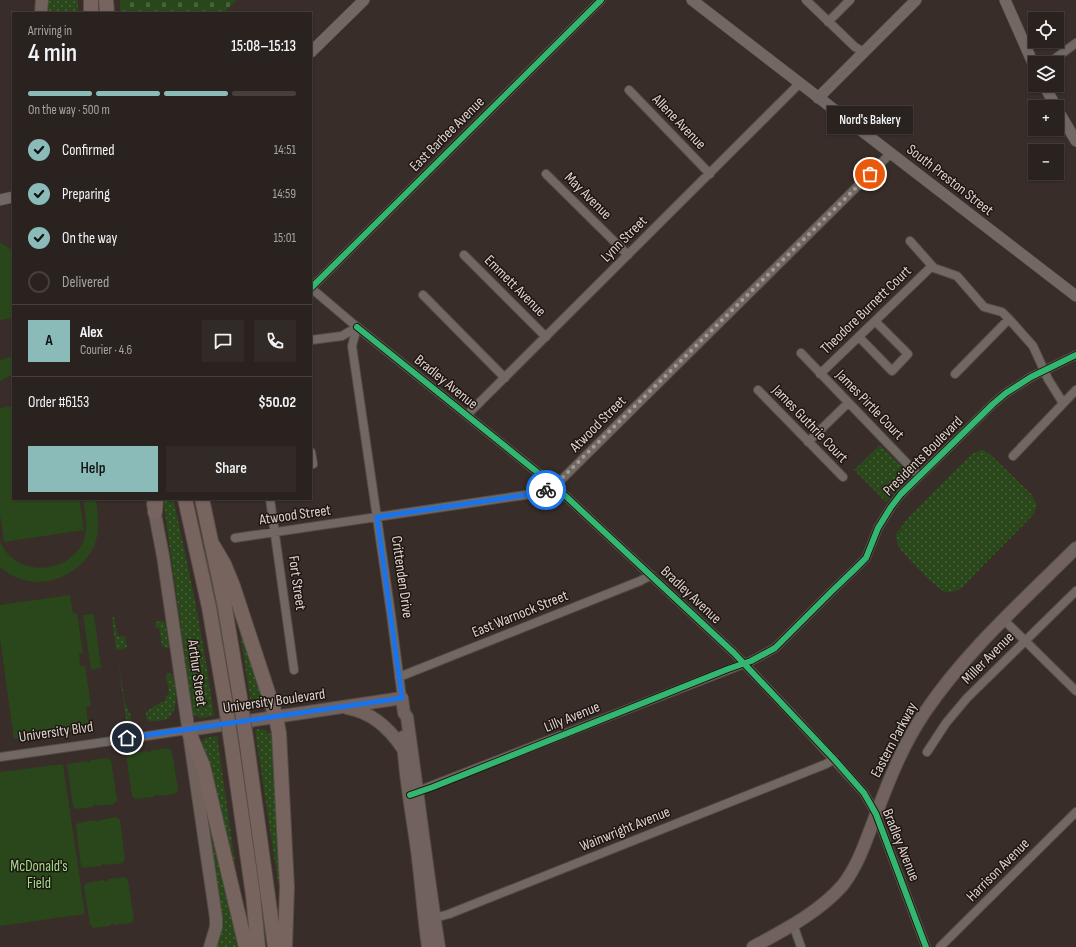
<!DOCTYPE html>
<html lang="en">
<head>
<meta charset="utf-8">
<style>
	body { margin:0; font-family:"Sofia Sans Condensed",sans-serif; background:#322a27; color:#f1f3f6; height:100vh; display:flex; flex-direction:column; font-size:15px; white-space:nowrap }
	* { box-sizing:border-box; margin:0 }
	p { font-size:13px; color:#a5a4a4 }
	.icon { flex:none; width:22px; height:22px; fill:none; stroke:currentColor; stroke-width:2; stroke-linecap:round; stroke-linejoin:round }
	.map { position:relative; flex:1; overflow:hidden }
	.details { position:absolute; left:12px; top:12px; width:300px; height:488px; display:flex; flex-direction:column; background:#2a221e; border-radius:0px; box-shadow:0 1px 3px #0004,0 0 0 1px #463f3c }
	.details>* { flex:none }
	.tools { position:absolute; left:1028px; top:12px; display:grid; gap:8px }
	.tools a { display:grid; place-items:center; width:36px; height:36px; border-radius:0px; background:#2a221e; box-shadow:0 1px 3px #0004,0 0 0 1px #463f3c; font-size:20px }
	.pin { position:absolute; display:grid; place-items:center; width:34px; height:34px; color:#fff; margin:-17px; border:2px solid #fff; border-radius:50%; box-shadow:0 1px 4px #0007 }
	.courier { position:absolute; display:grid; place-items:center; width:40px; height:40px; margin:-20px; border:3px solid #1a73e8; border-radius:50%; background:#fff; color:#222; box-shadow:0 1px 5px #0007 }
	.bubble { position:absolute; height:28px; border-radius:0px; background:#2a221e; box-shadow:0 1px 3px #0004,0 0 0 1px #463f3c; font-size:13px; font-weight:600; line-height:28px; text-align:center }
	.overview em { font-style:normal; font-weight:600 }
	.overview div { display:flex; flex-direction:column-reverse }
	.overview { display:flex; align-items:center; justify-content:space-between; height:68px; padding:0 16px }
	h1 { font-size:26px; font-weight:600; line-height:30px }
	.bar { display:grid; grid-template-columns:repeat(4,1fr); gap:6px 4px; align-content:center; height:48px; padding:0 16px }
	.bar i { height:5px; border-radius:3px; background:#463f3c }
	.bar .current { background:#8bbbb9 }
	.bar p { grid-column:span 4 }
	.line { display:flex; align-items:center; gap:10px; padding:0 16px; border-top:1px solid #463f3c }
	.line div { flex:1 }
	.round { display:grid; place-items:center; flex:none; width:42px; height:42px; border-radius:0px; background:#322a27 }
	ol { padding:0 16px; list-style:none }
	li { display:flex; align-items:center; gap:12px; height:44px }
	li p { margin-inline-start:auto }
	li .icon { padding:4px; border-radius:50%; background:#8bbbb9; color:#111; stroke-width:4 }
	li:last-child { color:#a5a4a4 }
	li i { width:22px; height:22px; border:2px solid #463f3c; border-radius:50% }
	.button { display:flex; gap:8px; margin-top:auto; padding:8px 16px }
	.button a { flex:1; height:46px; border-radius:0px; background:#8bbbb9; color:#111; font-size:16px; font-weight:600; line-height:46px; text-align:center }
	.button a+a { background:#322a27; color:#f1f3f6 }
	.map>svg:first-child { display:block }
	.grass { fill:url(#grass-dots) }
	.cemetery { fill:url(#cemetery-stones) }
	.park { fill:#29471a }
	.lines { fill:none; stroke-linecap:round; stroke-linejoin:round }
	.minor-casing { stroke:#554b46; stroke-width:10 }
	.secondary-casing { stroke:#554b46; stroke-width:12 }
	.primary-casing { stroke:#554b46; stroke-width:14 }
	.motorway-casing { stroke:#554b46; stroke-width:16 }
	.minor { stroke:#716864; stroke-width:8 }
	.secondary { stroke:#716864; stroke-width:11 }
	.primary { stroke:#71625d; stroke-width:12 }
	.motorway { stroke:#77645e; stroke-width:14 }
	.motorway-bridge-casing { stroke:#554b46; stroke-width:16; stroke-linecap:butt }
	.motorway-bridge { stroke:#77645e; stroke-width:14 }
	.cycleway-casing { stroke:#1e1612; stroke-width:8 }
	.cycleway { stroke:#33b770; stroke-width:6 }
	.done { stroke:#a59893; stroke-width:4; stroke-dasharray:0 7.2 }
	.route { stroke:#1a73e8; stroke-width:5 }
	.labels { text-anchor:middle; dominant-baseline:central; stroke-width:3; stroke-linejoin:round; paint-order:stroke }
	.street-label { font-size:15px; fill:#dfd2cc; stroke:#1e1612 }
	.park-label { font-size:15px; fill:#a0de88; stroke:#1e1612 }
</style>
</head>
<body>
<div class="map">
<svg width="1076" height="947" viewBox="0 0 1076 947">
	<defs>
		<pattern id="grass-dots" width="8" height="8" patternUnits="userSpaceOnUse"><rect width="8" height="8" fill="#29471a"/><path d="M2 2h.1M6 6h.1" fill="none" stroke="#48613a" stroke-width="1.8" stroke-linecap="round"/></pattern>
		<pattern id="cemetery-stones" width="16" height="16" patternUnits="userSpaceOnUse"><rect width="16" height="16" fill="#29471a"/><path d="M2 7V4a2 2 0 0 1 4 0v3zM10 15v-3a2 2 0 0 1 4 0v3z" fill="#48613a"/></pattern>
	</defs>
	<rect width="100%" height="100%" fill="#382d28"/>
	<path class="grass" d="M46,0H78V13H45Z
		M880,445L907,471L909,476L886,502L854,470Z
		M980,450H983L991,455L1031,494L1037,505L1033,515L961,588C956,591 951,593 946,592C936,589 908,558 900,549L897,543L896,534L908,518L971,455Z
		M163,499H173C190,571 204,643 214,716L201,718L195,716L193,713Z
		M112,617H114L118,636H125L127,648L116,650Z
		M238,620L264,700L262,705L261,704L258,708L252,710Z
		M161,621L165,622L169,648H165L164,646H162L159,628H156L155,622Z
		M117,654L125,703L131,716V722L127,725Z
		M167,672L173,676C175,690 181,711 166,719C161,722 155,720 150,722L146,718V712L161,702L166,701L165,697L169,693L166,675Z
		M259,729L265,730L270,734L272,733L273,737L281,883H278L255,730Z
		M217,736L236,869L234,870L200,743L205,738Z
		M204,796L241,947H217L221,929L223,928Z"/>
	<path class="cemetery" d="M120,0H237L223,13H120Z"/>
	<path class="park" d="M0,242L13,251V318L0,320Z
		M13,356V374L0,381V360Z
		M13,406V499H79L84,530L4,542L0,515V408Z
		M83,499H96C98,515 100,529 95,544C84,571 51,588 24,580C15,578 7,573 0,567V541C14,577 67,576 83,542C89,528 85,513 83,499Z
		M70,595L73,614L77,613L83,653L79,654L80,666H85L91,706L86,707L89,728L14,739L0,639V605Z
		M94,614L101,668L91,670L83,615Z
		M168,748L172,751L178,790L175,794L159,796L156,794L153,797L136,799L132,796L126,754L147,751L150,753L152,750Z
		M108,758L111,760L117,800L114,804L98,806L95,804L93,807L76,809L73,807L67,764L86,761L89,763L91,760Z
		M63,764L85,914L0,926V772Z
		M116,817L120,820L125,859L123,863L106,865L103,863L101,866L84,868L81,866L76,826L78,823L94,820L98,822L100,820Z
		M125,877L128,880L134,919L131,923L115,925L112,923L110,926L93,928L90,925L84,886L87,883L103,880L106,882L109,879Z"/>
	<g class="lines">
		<defs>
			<path id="minor" d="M601,0L311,288L357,327L557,488L734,653L791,713L864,793L876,814L926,947
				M806,0L855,47L864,52
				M828,22L850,0
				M1049,63L1076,43
				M629,90L710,174
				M546,174L628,255
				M910,241L934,268L957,276L984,307L1002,312L1009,319L1033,346L1048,379L1063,403
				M464,255L546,337
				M423,295L505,378
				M357,327L352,346L391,614L402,698
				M859,337L892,371L908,354L875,321
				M311,340L342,336L357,327
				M801,353L919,476
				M820,374L932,266
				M955,374L1009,319
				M758,390L843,477
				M467,415L800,83
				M808,442L848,403
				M311,452L313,464
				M1013,456L1076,390
				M270,499L294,670
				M235,538L532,494L552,489L891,153
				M1004,620L1076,691
				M399,677L640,581L651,575
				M927,752L946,723L967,698L1076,591
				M0,757L188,730
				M413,793L751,661L775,648L832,591L856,568L866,558L878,528L891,507L901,494L993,404L1006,393L1031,377L1076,355
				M431,919L449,914L826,764L834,759
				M793,924L801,947
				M940,947L1076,812"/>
			<path id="secondary" d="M692,0L1076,296
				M1005,0L1035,68
				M311,52L364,0
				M1044,85L1056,107
				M818,98L916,0
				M1057,109L1076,141
				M0,200L13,197"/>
			<path id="primary" d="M41,13L42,0
				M153,504L163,556L216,918V927L210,947
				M347,708C371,712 390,729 403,749
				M188,730L402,698L404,713L407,717C418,794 427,871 439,947
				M403,737C404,772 411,808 416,843C421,878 423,913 428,947
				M753,947C784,930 818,913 842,886C859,865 867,837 877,812C890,777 904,743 925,712C967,650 1024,600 1076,548"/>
			<path id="motorway" d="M91,0V13
				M106,0L107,13
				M185,499L209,607L225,701
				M202,499L224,602L240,698
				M155,512L156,499
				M211,542L224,564L233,586L276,717L279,733L287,887L285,947
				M188,730L203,766L246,947
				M247,745L275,947
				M232,748L253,895L258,947"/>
		</defs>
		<use href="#minor" class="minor-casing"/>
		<use href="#secondary" class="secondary-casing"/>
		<use href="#primary" class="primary-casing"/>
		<use href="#motorway" class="motorway-casing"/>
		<use href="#minor" class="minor"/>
		<use href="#secondary" class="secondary"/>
		<use href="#primary" class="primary"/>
		<use href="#motorway" class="motorway"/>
		<defs>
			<path id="motorway-bridge" d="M240,698L247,745
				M225,701L232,748"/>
		</defs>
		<use href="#motorway-bridge" class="motorway-bridge-casing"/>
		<use href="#motorway-bridge" class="motorway-bridge"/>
		<defs>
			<path id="cycleway" d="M311,288L601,0
				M357,327L557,488L734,653L834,759L864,793L876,814L926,947
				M410,795L433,787L728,669L751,661L775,648L832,591L856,568L866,558L878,528L891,507L901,494L993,404L1006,393L1031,377L1076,355"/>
		</defs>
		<use href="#cycleway" class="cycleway-casing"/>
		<use href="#cycleway" class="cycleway"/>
	</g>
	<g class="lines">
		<path class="done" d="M546,490L554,486L870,174"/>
		<path class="route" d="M127,738L402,698L377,517L532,494L546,490"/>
	</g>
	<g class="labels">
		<g class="street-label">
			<text transform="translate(679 122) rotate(46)">Allene Avenue</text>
			<text transform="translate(447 134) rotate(-45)">East Barbee Avenue</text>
			<text transform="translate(950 180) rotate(38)">South Preston Street</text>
			<text transform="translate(588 196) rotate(45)">May Avenue</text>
			<text transform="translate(624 239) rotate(-45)">Lynn Street</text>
			<text transform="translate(515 286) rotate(45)">Emmett Avenue</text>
			<text transform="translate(866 310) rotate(-44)">Theodore Burnett Court</text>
			<text transform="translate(446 382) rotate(39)">Bradley Avenue</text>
			<text transform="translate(870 405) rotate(46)">James Pirtle Court</text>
			<text transform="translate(598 424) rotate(-45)">Atwood Street</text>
			<text transform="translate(810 424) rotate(46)">James Guthrie Court</text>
			<text transform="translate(923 456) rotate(-45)">Presidents Boulevard</text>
			<text transform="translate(295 515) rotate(-8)">Atwood Street</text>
			<text transform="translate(402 577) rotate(82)">Crittenden Drive</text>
			<text transform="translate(297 583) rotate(82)">Fort Street</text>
			<text transform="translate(691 595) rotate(43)">Bradley Avenue</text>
			<text transform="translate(520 614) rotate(-22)">East Warnock Street</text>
			<text transform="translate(988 658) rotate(-45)">Miller Avenue</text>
			<text transform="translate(197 673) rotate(82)">Arthur Street</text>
			<text transform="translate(274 701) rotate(-8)">University Boulevard</text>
			<text transform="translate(572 717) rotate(-22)">Lilly Avenue</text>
			<text transform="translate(56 732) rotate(-8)">University Blvd</text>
			<text transform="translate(894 740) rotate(-62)">Eastern Parkway</text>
			<text transform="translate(625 829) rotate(-22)">Wainwright Avenue</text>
			<text transform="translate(901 845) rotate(68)">Bradley Avenue</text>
			<text transform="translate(998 870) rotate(-45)">Harrison Avenue</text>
		</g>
		<g class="park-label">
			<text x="39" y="866">McDonald's<tspan x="39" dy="17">Field</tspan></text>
		</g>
	</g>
</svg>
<div class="tools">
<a><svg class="icon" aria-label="locate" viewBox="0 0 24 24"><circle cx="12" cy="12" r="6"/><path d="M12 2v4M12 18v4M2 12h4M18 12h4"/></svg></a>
<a><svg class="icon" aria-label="layers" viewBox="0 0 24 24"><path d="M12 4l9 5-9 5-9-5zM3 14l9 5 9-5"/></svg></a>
<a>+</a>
<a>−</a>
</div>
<div class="pin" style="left:870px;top:174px;background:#ea580c"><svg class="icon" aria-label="bag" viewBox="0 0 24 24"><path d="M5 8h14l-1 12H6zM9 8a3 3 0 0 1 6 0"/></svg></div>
<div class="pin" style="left:127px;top:738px;background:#1f2937"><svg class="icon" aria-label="home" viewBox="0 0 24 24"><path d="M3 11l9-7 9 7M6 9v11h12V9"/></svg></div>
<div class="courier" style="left:546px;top:490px"><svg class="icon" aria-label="bike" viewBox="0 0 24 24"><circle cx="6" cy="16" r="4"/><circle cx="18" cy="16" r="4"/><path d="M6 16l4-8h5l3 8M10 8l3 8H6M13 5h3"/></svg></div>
<div class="bubble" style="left:827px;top:106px;width:86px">Nord's Bakery</div>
<section class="details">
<div class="overview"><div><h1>4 min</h1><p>Arriving in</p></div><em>15:08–15:13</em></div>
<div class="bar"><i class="current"></i><i class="current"></i><i class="current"></i><i></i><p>On the way · 500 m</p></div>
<ol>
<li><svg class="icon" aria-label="check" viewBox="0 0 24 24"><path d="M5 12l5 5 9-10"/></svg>Confirmed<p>14:51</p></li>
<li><svg class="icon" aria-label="check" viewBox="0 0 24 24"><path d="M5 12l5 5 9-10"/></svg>Preparing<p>14:59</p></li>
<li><svg class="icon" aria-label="check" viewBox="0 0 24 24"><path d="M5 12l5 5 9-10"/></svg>On the way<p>15:01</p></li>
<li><i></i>Delivered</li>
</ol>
<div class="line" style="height:72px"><b class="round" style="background:#8bbbb9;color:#111">A</b><div><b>Alex</b><p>Courier · 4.6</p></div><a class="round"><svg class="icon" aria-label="chat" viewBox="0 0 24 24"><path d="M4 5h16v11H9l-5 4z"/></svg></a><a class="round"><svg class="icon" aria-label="phone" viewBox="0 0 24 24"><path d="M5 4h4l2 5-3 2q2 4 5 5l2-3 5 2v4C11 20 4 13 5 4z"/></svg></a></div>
<div class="line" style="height:52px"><div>Order #6153</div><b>$50.02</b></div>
<div class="button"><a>Help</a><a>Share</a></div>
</section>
</div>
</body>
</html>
